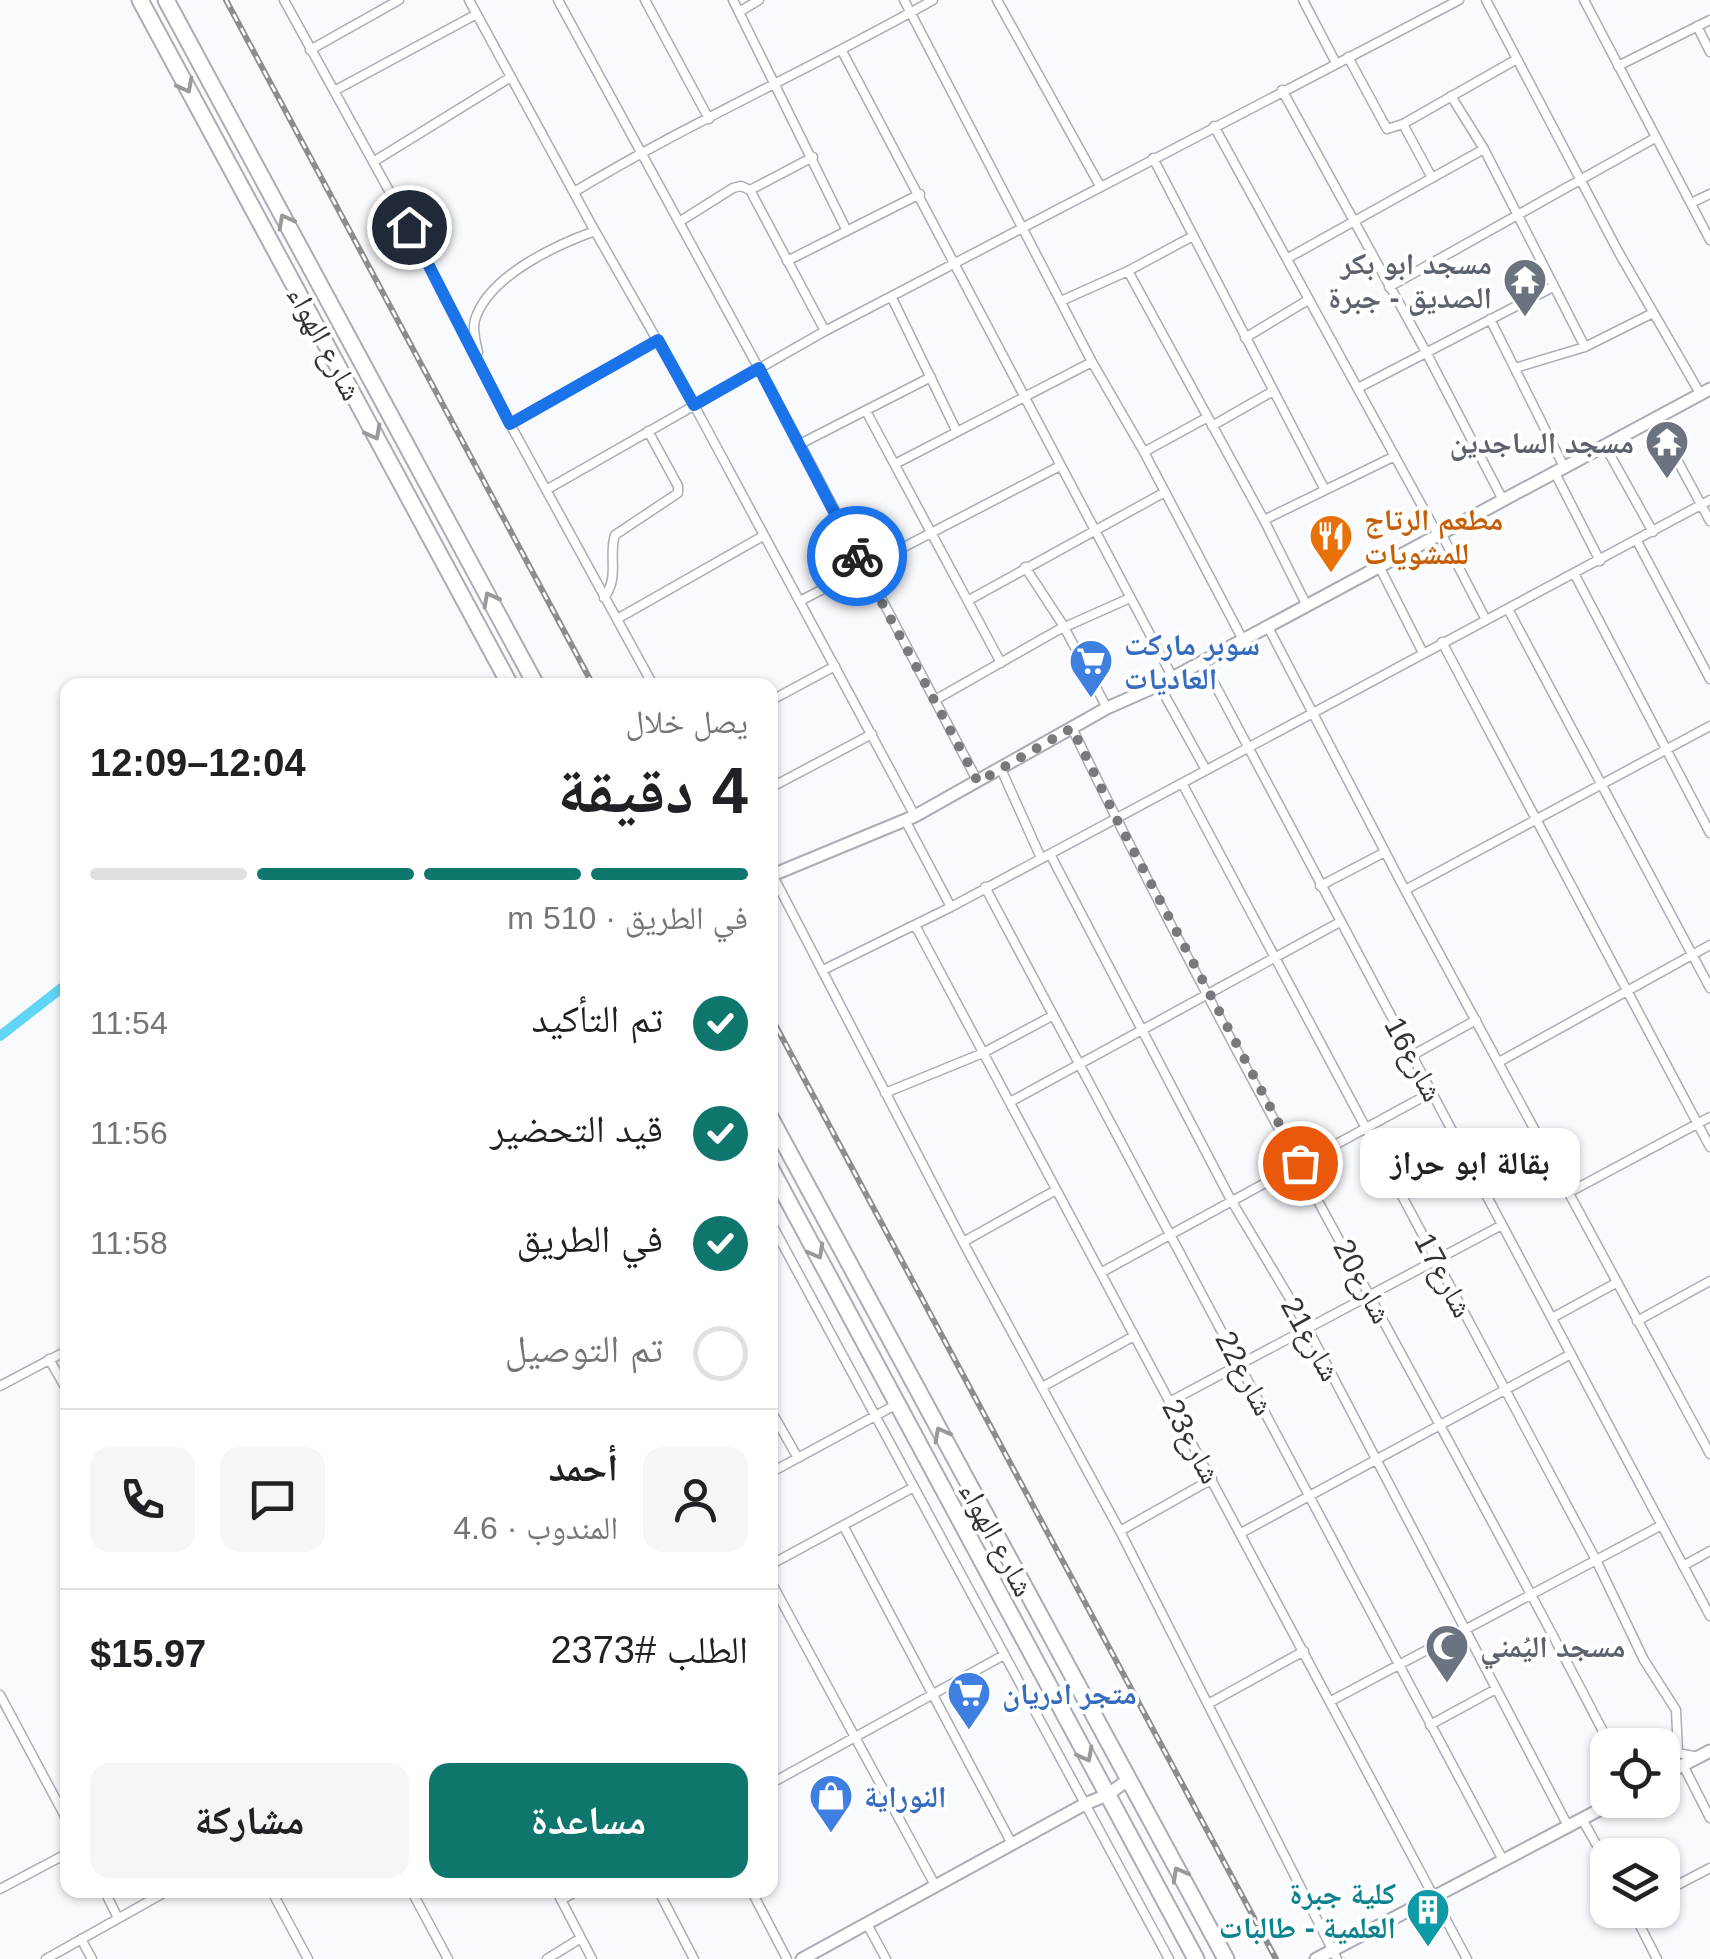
<!DOCTYPE html>
<html lang="ar">
<head>
<meta charset="utf-8">
<style>
	body { margin:0; font-family:Arial,"Noto Naskh Arabic",sans-serif; background:#f6f6f6; color:#202124; direction:rtl; height:100vh; display:flex; flex-direction:column; font-size:38px; white-space:nowrap }
	* { box-sizing:border-box; margin:0 }
	p { font-size:32px; color:#757577 }
	.icon { flex:none; width:55px; height:55px; fill:none; stroke:currentColor; stroke-width:2; stroke-linecap:round; stroke-linejoin:round }
	.map { position:relative; flex:1; overflow:hidden; direction:ltr }
	.details { position:absolute; left:60px; top:678px; width:718px; height:1220px; display:flex; flex-direction:column; background:#fff; border-radius:20px; box-shadow:0 2px 8px #0004; direction:rtl }
	.details>* { flex:none }
	.fabs { position:absolute; left:1590px; top:1728px; display:grid; gap:20px }
	.fabs a { display:grid; place-items:center; width:90px; height:90px; border-radius:20px; background:#fff; box-shadow:0 2px 8px #0004; font-size:50px }
	.pin { position:absolute; display:grid; place-items:center; width:85px; height:85px; color:#fff; margin:-42px; border:5px solid #fff; border-radius:50%; box-shadow:0 2px 10px #0007 }
	.courier { position:absolute; display:grid; place-items:center; width:100px; height:100px; margin:-50px; border:8px solid #1a73e8; border-radius:50%; background:#fff; color:#222; box-shadow:0 2px 12px #0007 }
	.bubble { position:absolute; height:70px; border-radius:20px; background:#fff; box-shadow:0 2px 8px #0004; font-size:32px; font-weight:700; line-height:70px; text-align:center; direction:rtl }
	.summary em { font-style:normal; font-weight:700 }
	.summary div { display:flex; flex-direction:column-reverse }
	.summary { display:flex; align-items:center; justify-content:space-between; height:170px; padding:0 30px }
	h1 { font-size:65px; font-weight:700; line-height:75px }
	.bar { display:grid; grid-template-columns:repeat(4,1fr); gap:15px 10px; align-content:center; height:120px; padding:0 30px }
	.bar i { height:12px; border-radius:8px; background:#e0e0e0 }
	.bar .active { background:#0f766e }
	.bar p { grid-column:span 4 }
	.line { display:flex; align-items:center; gap:25px; padding:0 30px; border-top:2px solid #e0e0e0 }
	.line div { flex:1 }
	.round { display:grid; place-items:center; flex:none; width:105px; height:105px; border-radius:20px; background:#f6f6f6 }
	ol { padding:0 30px; list-style:none }
	li { display:flex; align-items:center; gap:30px; height:110px }
	li p { margin-inline-start:auto }
	li .icon { padding:10px; border-radius:50%; background:#0f766e; color:#fff; stroke-width:4 }
	li:last-child { color:#757577 }
	li i { width:55px; height:55px; border:5px solid #e0e0e0; border-radius:50% }
	.cta { display:flex; gap:20px; margin-top:auto; padding:20px 30px }
	.cta a { flex:1; height:115px; border-radius:20px; background:#0f766e; color:#fff; font-size:40px; font-weight:700; line-height:115px; text-align:center }
	.cta a+a { background:#f6f6f6; color:#202124 }
	.map>svg:first-child { display:block }
	.lines { fill:none; stroke-linecap:round; stroke-linejoin:round }
	.canal { stroke:#61d5f6; stroke-width:10 }
	.street-casing { stroke:#aaadb6; stroke-width:11 }
	.secondary-casing { stroke:#aaadb6; stroke-width:15 }
	.highway-casing { stroke:#aaadb6; stroke-width:19 }
	.street { stroke:#fff; stroke-width:8 }
	.secondary { stroke:#fff; stroke-width:11 }
	.highway { stroke:#fff; stroke-width:15 }
	.rail-casing { stroke:#8c8d91; stroke-width:6 }
	.rail { stroke:#fff; stroke-width:2.5; stroke-dasharray:8; stroke-linecap:butt }
	.oneway { stroke:#98999b }
	.done { stroke:#78797d; stroke-width:10; stroke-dasharray:0 18 }
	.route { stroke:#1a73e8; stroke-width:12 }
	.labels { text-anchor:middle; dominant-baseline:central; stroke-width:8; stroke-linejoin:round; paint-order:stroke }
	.worship-label { font-size:30px; font-weight:bold; fill:#5b616d; stroke:#fff; text-anchor:end }
	.street-label { font-size:30px; fill:#323337; stroke:#fff }
	.food-label { font-size:30px; font-weight:bold; fill:#c56008; stroke:#fff; text-anchor:start }
	.shop-label { font-size:30px; font-weight:bold; fill:#366cbe; stroke:#fff; text-anchor:start }
	.culture-label { font-size:30px; font-weight:bold; fill:#0d838f; stroke:#fff; text-anchor:end }
</style>
</head>
<body>
<div class="map">
<svg width="1710" height="1959" viewBox="0 0 1710 1959">
	<rect width="100%" height="100%" fill="#f9fafe"/>
	<g class="lines">
		<path class="canal" d="M0,1036L68,983"/>
		<defs>
			<path id="street" d="M284,0L409,227L510,424L653,685
				M469,0L591,224L694,405L915,816
				M558,0L800,444L978,782
				M645,0L709,119
				M733,0L847,231
				M904,0L1092,362L1144,452L1243,640
				M997,0L1100,186
				M1303,0L1336,63
				M1486,0L1619,253L1701,395
				M1584,0L1710,240
				M739,12L759,0
				M1697,26L1710,52
				M310,50L399,0
				M842,51L1173,678
				M1348,57L1387,129L1403,124L1517,59
				M1618,66L1710,20
				M1282,90L1426,352L1503,500
				M334,91L475,15
				M1451,96L1484,149L1585,347
				M1403,124L1431,176
				M1214,126L1439,537
				M1153,158L1325,490
				M373,162L511,77
				M750,190L825,331
				M574,192C690,122 815,67 933,0
				M1691,203L1710,194
				M679,222L733,188L741,186L750,190L813,157
				M1288,258L1484,149
				M787,261L920,194
				M1128,271L1264,520L1307,606
				M1389,287L1655,138
				M892,298L956,430
				M1061,301L1128,271L1193,236
				M1490,319L1564,467
				M1245,338L1308,300
				M478,352C476,342 472,330 475,320C488,276 556,245 595,231
				M1515,368L1585,347L1653,313
				M1358,388L1553,287
				M866,411L1001,663
				M1655,419L1710,521
				M510,424L658,340
				M1212,426L1273,391
				M800,444L931,377
				M1605,446L1653,532
				M1144,452L1208,417
				M897,463L1092,362
				M1555,473L1600,561
				M546,490L825,331L1459,0
				M1264,520L1395,456
				M1442,535L1486,620
				M1637,541L1710,679
				M1025,567L1063,625L1107,708
				M1380,568L1423,653
				M1575,575L1710,833
				M604,598C620,576 608,557 615,535L678,493V486L648,431
				M969,600L1165,492
				M800,601L1060,466
				M1508,609L1710,988
				M617,619L763,536
				M1268,627L1405,890L1710,1454
				M1442,642L1710,1147
				M1203,662L1710,1616
				M1159,685L1206,770
				M935,700L1058,630L1130,598
				M770,701L835,666
				M1072,728C1239,1073 1435,1404 1610,1745
				M1001,769L1041,858
				M1182,783L1596,1560L1644,1660L1676,1710L1678,1753L1699,1757
				M770,788L872,734
				M905,820L951,907
				M1050,854L1231,1200L1308,1329L1568,1826
				M770,870L963,1242L1120,1531L1337,1959
				M1320,886L1385,852
				M985,887L1503,1860
				M1405,890L1710,726
				M915,925L1467,1959
				M823,970L951,907L1710,500
				M1413,1055L1476,1020
				M1499,1062L1710,945
				M885,1093L983,1053L1052,1016
				M1010,1102L1340,922
				M1474,1172L1539,1137
				M1568,1193L1710,1117
				M770,1221L1169,1959
				M963,1242L1056,1190
				M1102,1272L1432,1092
				M1552,1318L1616,1283
				M1637,1321L1710,1281
				M49,1359L68,1392
				M0,1386L68,1350
				M1044,1386L1134,1336
				M1171,1401L1502,1225
				M770,1409L798,1458
				M770,1473L899,1403
				M844,1527L1012,1844
				M1120,1531L1212,1479
				M1241,1533L1571,1354
				M770,1565L914,1487
				M1683,1566L1710,1551
				M770,1580L936,1887
				M0,1695L68,1822
				M1331,1701L1662,1525
				M1208,1704L1304,1651
				M1430,1725L1496,1689
				M1683,1765L1710,1818
				M770,1784L1004,1655
				M1582,1819L1608,1865
				M0,1889L68,1853
				M104,1890L118,1918
				M271,1890L308,1959
				M411,1890L448,1959
				M556,1890L592,1959
				M658,1890L694,1959
				M751,1890L787,1959
				M1662,1893L1710,1868
				M561,1900L579,1890
				M1632,1910L1657,1959
				M867,1924L886,1959
				M81,1939L92,1959
				M46,1959L169,1890
				M547,1959L581,1938"/>
			<path id="secondary" d="M770,876L915,816L1107,708L1159,685L1710,389
				M1662,1776L1710,1751
				M802,1959L1085,1804L1107,1795L1128,1780
				M1316,1959L1618,1800"/>
			<path id="highway" d="M140,0L510,685
				M166,0L536,685
				M770,1117L1226,1959
				M770,1167L1196,1959"/>
		</defs>
		<use href="#street" class="street-casing"/>
		<use href="#secondary" class="secondary-casing"/>
		<use href="#highway" class="highway-casing"/>
		<use href="#street" class="street"/>
		<use href="#secondary" class="secondary"/>
		<use href="#highway" class="highway"/>
		<defs>
			<path id="rail" d="M226,0L593,685
				M770,1015L1276,1959"/>
		</defs>
		<use href="#rail" class="rail-casing"/>
		<use href="#rail" class="rail"/>
	</g>
	<defs><path id="oneway-chevron" d="M-2-3.5L2.5 0L-2 3.5" fill="none" stroke-width="1.6" stroke-linecap="round" stroke-linejoin="round" transform="scale(2.5)"/></defs>
	<g class="oneway">
		<use href="#oneway-chevron" transform="translate(186 86) rotate(62)"/>
		<use href="#oneway-chevron" transform="translate(285 221) rotate(-118)"/>
		<use href="#oneway-chevron" transform="translate(374 433) rotate(62)"/>
		<use href="#oneway-chevron" transform="translate(490 599) rotate(-118)"/>
		<use href="#oneway-chevron" transform="translate(817 1252) rotate(61)"/>
		<use href="#oneway-chevron" transform="translate(941 1434) rotate(-118)"/>
		<use href="#oneway-chevron" transform="translate(1086 1755) rotate(62)"/>
		<use href="#oneway-chevron" transform="translate(1179 1874) rotate(-119)"/>
	</g>
	<g class="lines">
		<path class="done" d="M857,556L978,782L1072,728L1116,818L1300,1163"/>
		<path class="route" d="M409,227L510,424L658,340L694,405L759,368L857,556"/>
	</g>
	<defs>
		<symbol id="temple-pin" viewBox="-11 -11 22 30"><path d="M0 17L-7.5 6A9.5 9.5 0 1 1 7.5 6Z" fill="#6b7280" stroke="#fff"/><path d="M0-6L5-2H3V0L6.5 2.5H4V6H1.5V3h-3V6H-4V2.5H-6.5L-3 0V-2H-5Z" fill="#fff"/></symbol>
		<symbol id="restaurant-pin" viewBox="-11 -11 22 30"><path d="M0 17L-7.5 6A9.5 9.5 0 1 1 7.5 6Z" fill="#e8710a" stroke="#fff"/><path d="M-5-6h1v4h1v-4h1v4h1v-4h1v5L-1.5 .5V6h-2V.5L-5-1ZM5-6V6H3V1.5H1.5Q1.5-4 5-6Z" fill="#fff"/></symbol>
		<symbol id="supermarket-pin" viewBox="-11 -11 22 30"><path d="M0 17L-7.5 6A9.5 9.5 0 1 1 7.5 6Z" fill="#3f7fe0" stroke="#fff"/><path d="M-6-5.5h2.5l.6 2H6L4.5 2H-2.5L-4.4-4H-6ZM-1.5 3.2a1.3 1.3 0 1 0 .1 0ZM3 3.2a1.3 1.3 0 1 0 .1 0Z" fill="#fff"/></symbol>
		<symbol id="mosque-pin" viewBox="-11 -11 22 30"><path d="M0 17L-7.5 6A9.5 9.5 0 1 1 7.5 6Z" fill="#6b7280" stroke="#fff"/><path d="M3.5-4.9A6 6 0 1 0 3.5 4.9A5 5 0 1 1 3.5-4.9Z" fill="#fff"/></symbol>
		<symbol id="shop-pin" viewBox="-11 -11 22 30"><path d="M0 17L-7.5 6A9.5 9.5 0 1 1 7.5 6Z" fill="#3f7fe0" stroke="#fff"/><path d="M-5-2.5h2.3a2.7 3.5 0 0 1 5.4 0H5L5.5 6h-11ZM-1.5-2.5h3a1.5 2.3 0 0 0-3 0Z" fill="#fff"/></symbol>
		<symbol id="building-pin" viewBox="-11 -11 22 30"><path d="M0 17L-7.5 6A9.5 9.5 0 1 1 7.5 6Z" fill="#0f9aa8" stroke="#fff"/><path d="M-4-6H4V6H1V3H-1V6H-4ZM-2.5-4.3h1.7v1.8h-1.7ZM.8-4.3h1.7v1.8H.8ZM-2.5-1h1.7V.8h-1.7ZM.8-1h1.7V.8H.8Z" fill="#fff"/></symbol>
	</defs>
	<g fill-rule="evenodd">
		<use href="#temple-pin" x="1500" y="255" width="50" height="68"/>
		<use href="#temple-pin" x="1642" y="417" width="50" height="68"/>
		<use href="#restaurant-pin" x="1306" y="511" width="50" height="68"/>
		<use href="#supermarket-pin" x="1066" y="636" width="50" height="68"/>
		<use href="#mosque-pin" x="1422" y="1621" width="50" height="68"/>
		<use href="#supermarket-pin" x="944" y="1668" width="50" height="68"/>
		<use href="#shop-pin" x="806" y="1771" width="50" height="68"/>
		<use href="#building-pin" x="1403" y="1885" width="50" height="68"/>
	</g>
	<g class="labels">
		<g class="worship-label">
			<text x="1492" y="263">مسجد ابو بكر<tspan x="1492" dy="34">الصديق - جبرة</tspan></text>
			<text x="1634" y="442">مسجد الساجدين</text>
			<text x="1480" y="1646" text-anchor="start">مسجد اليُمني</text>
		</g>
		<g class="street-label">
			<text transform="translate(325 343) rotate(62)">شارع الهواء</text>
			<text transform="translate(1414 1059) rotate(62)">شارع16</text>
			<text transform="translate(1444 1275) rotate(62)">شارع17</text>
			<text transform="translate(1363 1281) rotate(62)">شارع20</text>
			<text transform="translate(1311 1339) rotate(61)">شارع21</text>
			<text transform="translate(1245 1373) rotate(62)">شارع22</text>
			<text transform="translate(1192 1441) rotate(62)">شارع23</text>
			<text transform="translate(997 1539) rotate(62)">شارع الهواء</text>
		</g>
		<g class="food-label">
			<text x="1364" y="519">مطعم الرتاج<tspan x="1364" dy="34">للمشويات</tspan></text>
		</g>
		<g class="shop-label">
			<text x="1124" y="644">سوبر ماركت<tspan x="1124" dy="34">العاديات</tspan></text>
			<text x="1002" y="1693">متجر ادريان</text>
			<text x="864" y="1796">النوراية</text>
		</g>
		<g class="culture-label">
			<text x="1396" y="1893">كلية جبرة<tspan x="1396" dy="34">العلمية - طالبات</tspan></text>
		</g>
	</g>
</svg>
<div class="fabs">
<a><svg class="icon" aria-label="locate" viewBox="0 0 24 24"><circle cx="12" cy="12" r="6"/><path d="M12 2v4M12 18v4M2 12h4M18 12h4"/></svg></a>
<a><svg class="icon" aria-label="layers" viewBox="0 0 24 24"><path d="M12 4l9 5-9 5-9-5zM3 14l9 5 9-5"/></svg></a>
</div>
<div class="pin" style="left:1300px;top:1163px;background:#ea580c"><svg class="icon" aria-label="bag" viewBox="0 0 24 24"><path d="M5 8h14l-1 12H6zM9 8a3 3 0 0 1 6 0"/></svg></div>
<div class="pin" style="left:409px;top:227px;background:#1f2937"><svg class="icon" aria-label="home" viewBox="0 0 24 24"><path d="M3 11l9-7 9 7M6 9v11h12V9"/></svg></div>
<div class="courier" style="left:857px;top:556px"><svg class="icon" aria-label="bike" viewBox="0 0 24 24"><circle cx="6" cy="16" r="4"/><circle cx="18" cy="16" r="4"/><path d="M6 16l4-8h5l3 8M10 8l3 8H6M13 5h3"/></svg></div>
<div class="bubble" style="left:1360px;top:1128px;width:220px">بقالة ابو حراز</div>
<section class="details">
<div class="summary"><div><h1>4 دقيقة</h1><p>يصل خلال</p></div><em>12:04–12:09</em></div>
<div class="bar"><i class="active"></i><i class="active"></i><i class="active"></i><i></i><p>في الطريق · 510 m</p></div>
<ol>
<li><svg class="icon" aria-label="check" viewBox="0 0 24 24"><path d="M5 12l5 5 9-10"/></svg>تم التأكيد<p>11:54</p></li>
<li><svg class="icon" aria-label="check" viewBox="0 0 24 24"><path d="M5 12l5 5 9-10"/></svg>قيد التحضير<p>11:56</p></li>
<li><svg class="icon" aria-label="check" viewBox="0 0 24 24"><path d="M5 12l5 5 9-10"/></svg>في الطريق<p>11:58</p></li>
<li><i></i>تم التوصيل</li>
</ol>
<div class="line" style="height:180px"><a class="round"><svg class="icon" aria-label="person" viewBox="0 0 24 24"><circle cx="12" cy="8" r="4"/><path d="M4 21q1-7 8-7t8 7"/></svg></a><div><b>أحمد</b><p>المندوب · 4.6</p></div><a class="round"><svg class="icon" aria-label="chat" viewBox="0 0 24 24"><path d="M4 5h16v11H9l-5 4z"/></svg></a><a class="round"><svg class="icon" aria-label="phone" viewBox="0 0 24 24"><path d="M5 4h4l2 5-3 2q2 4 5 5l2-3 5 2v4C11 20 4 13 5 4z"/></svg></a></div>
<div class="line" style="height:130px"><div>الطلب #2373</div><b>$15.97</b></div>
<div class="cta"><a>مساعدة</a><a>مشاركة</a></div>
</section>
</div>
</body>
</html>
